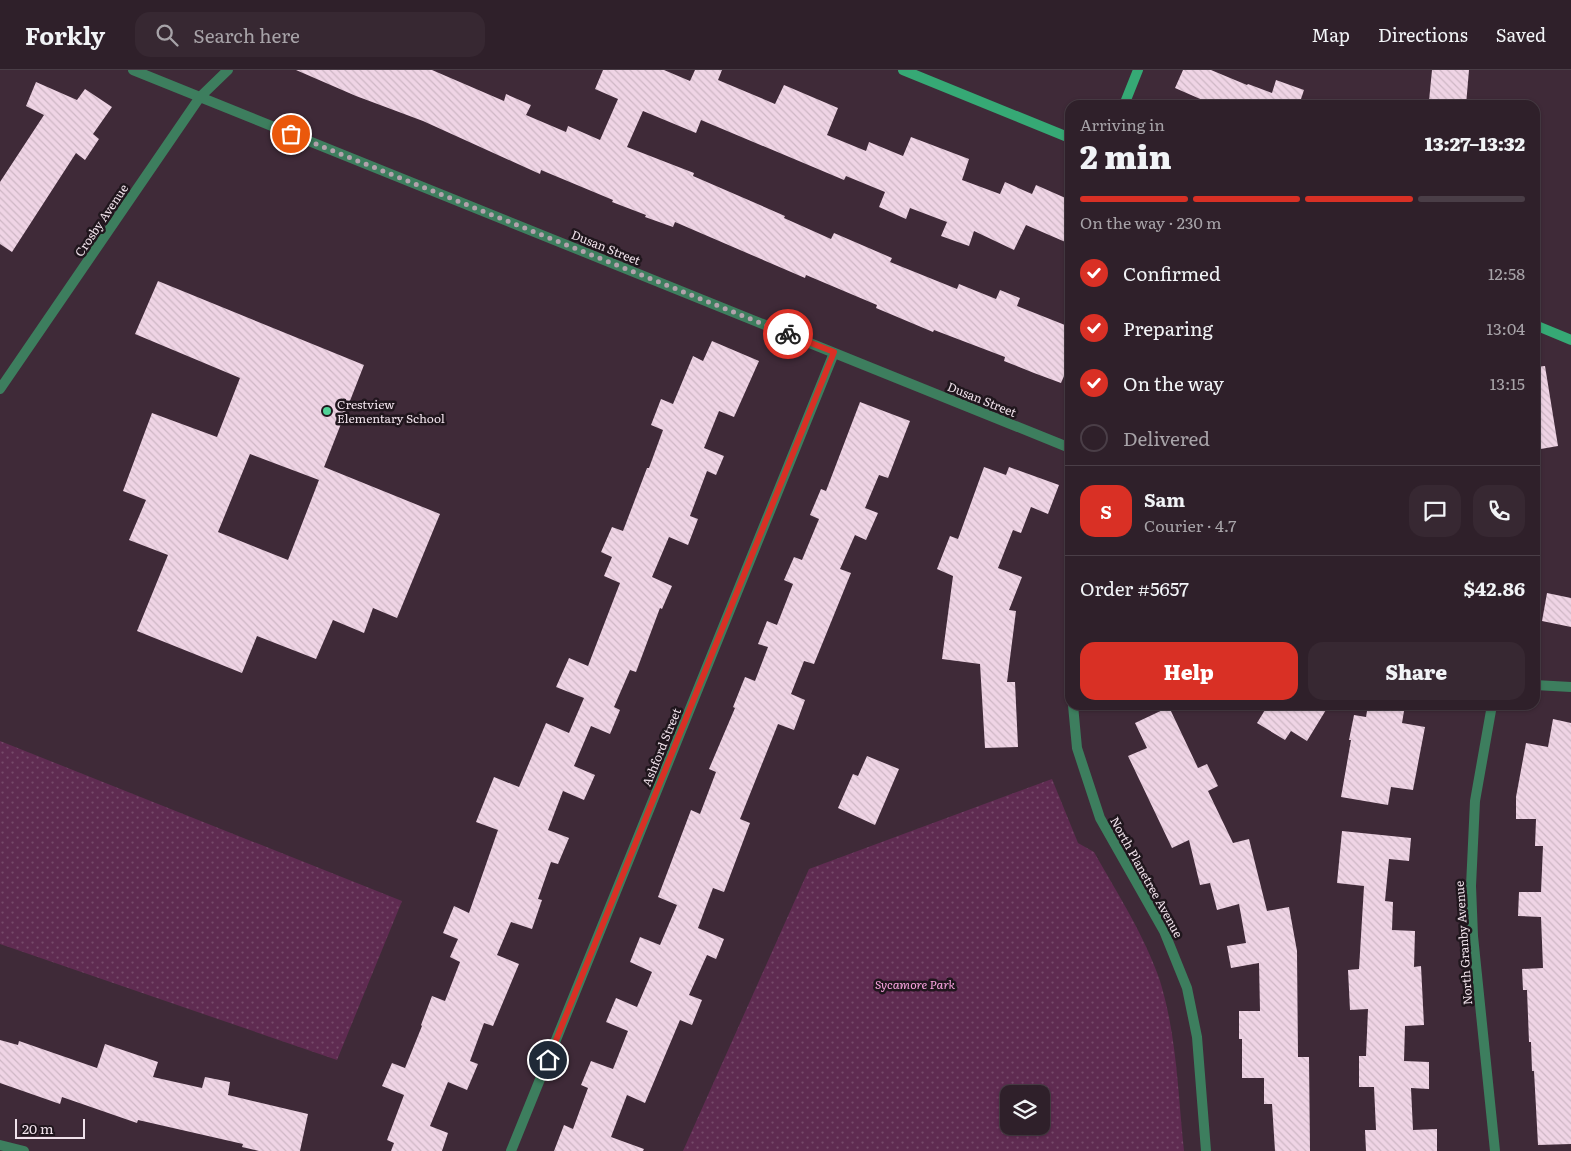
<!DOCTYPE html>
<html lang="en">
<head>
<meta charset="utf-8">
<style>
	body { margin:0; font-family:Literata,serif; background:#372832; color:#f1f3f6; height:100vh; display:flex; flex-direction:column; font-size:19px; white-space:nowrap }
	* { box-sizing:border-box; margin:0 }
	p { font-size:16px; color:#a7a3a8 }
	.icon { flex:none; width:28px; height:28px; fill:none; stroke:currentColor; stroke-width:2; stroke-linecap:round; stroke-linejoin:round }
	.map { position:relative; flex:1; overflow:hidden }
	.side { position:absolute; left:1065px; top:30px; width:475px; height:610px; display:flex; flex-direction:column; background:#2f202a; border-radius:15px; box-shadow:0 1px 4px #0004,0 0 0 1px #4a3e47 }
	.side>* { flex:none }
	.buttons { position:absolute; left:1000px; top:1015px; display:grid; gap:10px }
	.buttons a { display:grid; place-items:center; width:50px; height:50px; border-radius:10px; background:#2f202a; box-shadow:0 1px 4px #0004,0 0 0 1px #4a3e47; font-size:25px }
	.scale { position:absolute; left:15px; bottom:12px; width:70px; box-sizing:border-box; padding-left:5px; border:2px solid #f0e2eb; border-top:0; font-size:14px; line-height:18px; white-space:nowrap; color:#f0e2eb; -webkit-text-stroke:4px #20161d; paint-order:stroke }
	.pin { position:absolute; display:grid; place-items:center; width:42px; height:42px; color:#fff; margin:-21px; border:2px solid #fff; border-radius:50%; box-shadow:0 1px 5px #0007 }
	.courier { position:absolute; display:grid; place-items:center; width:50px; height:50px; margin:-25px; border:4px solid #d93025; border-radius:50%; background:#fff; color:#222; box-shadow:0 1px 6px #0007 }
	.overview em { font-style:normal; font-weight:800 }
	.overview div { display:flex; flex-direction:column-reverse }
	.overview { display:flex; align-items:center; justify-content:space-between; height:85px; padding:0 15px }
	h1 { font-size:32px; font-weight:800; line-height:38px }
	.bar { display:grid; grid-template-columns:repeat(4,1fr); gap:8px 5px; align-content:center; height:60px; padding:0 15px }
	.bar i { height:6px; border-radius:4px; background:#4a3e47 }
	.bar .active { background:#d93025 }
	.bar p { grid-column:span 4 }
	.line { display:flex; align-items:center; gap:12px; padding:0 15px; border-top:1px solid #4a3e47 }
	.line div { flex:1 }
	.round { display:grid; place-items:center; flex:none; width:52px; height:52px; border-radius:15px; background:#372832 }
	ol { padding:0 15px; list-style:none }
	li { display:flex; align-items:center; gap:15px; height:55px }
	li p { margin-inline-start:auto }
	li .icon { padding:5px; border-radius:50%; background:#d93025; color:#fff; stroke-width:4 }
	li:last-child { color:#a7a3a8 }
	li i { width:28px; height:28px; border:2px solid #4a3e47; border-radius:50% }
	.cta { display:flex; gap:10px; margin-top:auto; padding:10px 15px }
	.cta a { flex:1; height:58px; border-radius:15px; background:#d93025; color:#fff; font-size:20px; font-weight:800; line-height:58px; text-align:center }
	.cta a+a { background:#372832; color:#f1f3f6 }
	header { display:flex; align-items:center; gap:30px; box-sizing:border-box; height:70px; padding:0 25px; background:#2f202a; border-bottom:1px solid #4a3e47 }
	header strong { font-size:24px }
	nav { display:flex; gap:28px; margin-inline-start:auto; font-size:18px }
	.search { width:350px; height:45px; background:#372832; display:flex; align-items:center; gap:12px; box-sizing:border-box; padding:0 18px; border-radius:15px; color:#a7a3a8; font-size:19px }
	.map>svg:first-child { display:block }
	.park { fill:url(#park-dots); fill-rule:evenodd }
	.building { fill:url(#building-back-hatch) }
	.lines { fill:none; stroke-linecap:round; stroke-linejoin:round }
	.minor { stroke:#3d7e5e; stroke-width:10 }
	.secondary { stroke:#36a975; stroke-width:10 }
	.done { stroke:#b2a2ac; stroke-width:5; stroke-dasharray:0 9 }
	.route { stroke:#d93025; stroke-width:6 }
	.poi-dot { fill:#51d397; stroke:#20161d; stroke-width:2 }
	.labels { text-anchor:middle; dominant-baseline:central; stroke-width:5; stroke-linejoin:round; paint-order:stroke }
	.street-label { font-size:12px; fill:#f0e2eb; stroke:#20161d }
	.poi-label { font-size:12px; fill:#f0e2eb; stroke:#20161d; text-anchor:start }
	.park-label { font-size:12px; font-style:italic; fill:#fba4e1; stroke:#20161d }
</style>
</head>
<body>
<header>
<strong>Forkly</strong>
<div class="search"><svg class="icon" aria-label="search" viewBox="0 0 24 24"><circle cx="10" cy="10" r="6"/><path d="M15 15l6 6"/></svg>Search here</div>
<nav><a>Map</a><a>Directions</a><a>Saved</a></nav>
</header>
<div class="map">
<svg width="1571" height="1081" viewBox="0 0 1571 1081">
	<defs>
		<pattern id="park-dots" width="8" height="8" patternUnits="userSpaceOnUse" patternTransform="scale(1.25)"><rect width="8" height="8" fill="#5f2b51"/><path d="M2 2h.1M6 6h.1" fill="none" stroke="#76496a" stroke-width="1.8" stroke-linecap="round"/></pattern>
		<pattern id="building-back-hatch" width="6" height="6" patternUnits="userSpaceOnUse" patternTransform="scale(1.25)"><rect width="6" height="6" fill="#efd4e5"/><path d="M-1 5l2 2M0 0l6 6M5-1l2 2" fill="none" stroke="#ceb7c5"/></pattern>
	</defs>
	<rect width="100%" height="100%" fill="#3f2a38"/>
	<path class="park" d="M0,671L402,831L337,990L0,874Z
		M1052,709L1078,773L1094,782C1117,823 1145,866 1160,911C1177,966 1178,1025 1184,1081H683L809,799ZM1009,1024H1041V1056H1009Z"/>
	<path class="building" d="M296,0H432L504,31L506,24L531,35L526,45L566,62L568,56L600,70L618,29L595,19L603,0H664L690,11L695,0H722L718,10L775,34L784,15L838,38L827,65L866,81L869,72L903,86L911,67L969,89L962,110L1000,124L1005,112L1032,124L1036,115L1070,130V174L1026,155L1014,180L974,161L969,176L941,166L947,152L910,138L906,149L879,137L885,122L846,106L844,110L701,50L696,63L643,41L627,77L694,103L693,106L785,146L784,148L831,169L834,163L892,188L890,192L957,219L959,214L996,229L1000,220L1020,228L1017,236L1070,257V292L1061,313L1034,303L1004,291L1005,287L934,260L933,262L876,238L877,235L806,205L805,208L675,152L673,157L645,147L646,145L612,132L613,130L541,100L540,104L423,51L356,26Z
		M1183,0H1211L1247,15L1248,14L1272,23L1276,10L1304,20L1299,35H1214L1175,18Z
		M1432,0H1469L1466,35L1429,31Z
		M36,12L77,30L85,19L112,37L93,64L99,69L85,90L76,83L12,182L0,174V112L44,45L26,36Z
		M158,211L364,295L319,410L250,384L218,462L288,490L324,397L440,444L397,548L373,538L364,563L333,550L316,589L257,566L242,603L137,561L168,485L129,470L146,430L123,421L152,343L217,367L240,308L135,264Z
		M712,271L759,291L734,347L719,341L704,378L724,386L716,405L707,401L690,446L698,449L688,475L669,467L652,507L672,516L662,539L660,538L636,602L630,600L614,637L620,640L610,664L591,656L574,696L595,705L584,730L563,721L548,760L569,768L558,794L551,792L538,829L542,830L532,859L511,852L497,885L519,894L493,956L484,953L470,991L478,994L467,1020L448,1012L430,1056L448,1063L442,1081H391L394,1073L387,1070L404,1025L382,1016L392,993L405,998L422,956L421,955L432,926L445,931L460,892L450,887L458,869L443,863L454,836L469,843L498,760L476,752L494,707L519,717L546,653L569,663L584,628L556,617L569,588L588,596L620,513L604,506L612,487L601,482L612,457L623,461L647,398H649L663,360L651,355L661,329L673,334L693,286L703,291Z
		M1545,296L1558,376L1535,380V297Z
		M860,332L910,351L888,408L879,405L865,438L878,443L866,470L855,465L840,499L851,503L814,594L804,591L791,624L805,630L794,660L778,654L740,749L750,753L724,822L713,818L698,858L724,869L716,889L707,885L689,925L702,930L692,955L680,950L645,1033L627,1025L611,1067L644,1079L643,1081H554L564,1055L573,1059L588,1018L581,1015L591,991L613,999L628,961L606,952L616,928L637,937L652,902L630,892L640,867L660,875L677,835L658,827L691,740L700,744L716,702L709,699L735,638L733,637L745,607L755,611L768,577L758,574L767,551L777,555L793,514L784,510L794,487L802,490L819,449L810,445L821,419L826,421Z
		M984,397L1006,405L1009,397L1059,415L1048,444L1031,437L1021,463L1013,460L998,498L1022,507L1009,540L1016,541L1007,612H1015L1018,677L985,678L980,594L942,589L953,506L937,499L950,466L958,469Z
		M1547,523L1571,528V557L1542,551Z
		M1268,635H1329L1307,671L1291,661L1285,670L1257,653Z
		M1368,635H1405L1402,653L1425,657L1413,720L1391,717L1388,735L1341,727L1351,670H1349L1354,645L1366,647Z
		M1169,637L1198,698L1207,694L1218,716L1208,721L1233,773L1249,769L1267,841L1289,837L1297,881L1298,987H1309L1310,1081H1275L1272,1034H1264V1008H1242V969H1239V941H1260L1259,893L1231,898L1227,876L1246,873L1239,834L1217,840L1210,813L1200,815L1189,770L1172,778L1128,686L1147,678L1135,653Z
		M1553,649L1571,653V1074L1538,1075L1534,1001H1532L1531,972H1529L1527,920H1523L1522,899L1543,898L1541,847L1518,846L1519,822H1541L1543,776H1535L1536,749H1516V727L1526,673L1548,677Z
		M867,686L899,699L875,755L838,738L853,704L858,706Z
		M1342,761L1411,768L1409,791L1389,789L1385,831L1393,832L1392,860L1415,861L1414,897L1421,896L1424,955L1405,956L1404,991L1429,992V1019L1411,1018L1413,1060L1437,1059V1081H1366L1365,1060H1376L1374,1017H1359V986H1366L1368,939L1350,940L1348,900L1359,899L1364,816L1337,813Z
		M0,970L18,975L19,971L97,998L105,974L158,992L153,1007L202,1018L205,1007L230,1012L228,1025L308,1044L300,1081H259L242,1077L243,1074L138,1050L137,1053L62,1027L60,1034L0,1013Z"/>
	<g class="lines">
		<path class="minor" d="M133,0L1070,378
			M0,319L200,27L228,0
			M1535,615L1571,617
			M1073,635L1077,678L1100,748L1164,861L1187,918L1197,967L1206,1081
			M1492,635L1475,731L1471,816L1473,866L1495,1081
			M0,1075L24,1081
			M511,1081L834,283"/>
		<path class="secondary" d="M903,0L1070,68
			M1124,35L1138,0
			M1535,255L1571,270"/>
	</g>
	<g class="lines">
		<path class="done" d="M291,64L788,264"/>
		<path class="route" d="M548,990L834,282L788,264"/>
	</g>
	<circle class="poi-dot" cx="327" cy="341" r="5"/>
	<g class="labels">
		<g class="street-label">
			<text transform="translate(101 150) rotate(-56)">Crosby Avenue</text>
			<text transform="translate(606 177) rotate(22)">Dusan Street</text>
			<text transform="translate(982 329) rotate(22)">Dusan Street</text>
			<text transform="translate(661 677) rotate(-68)">Ashford Street</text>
			<text transform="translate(1147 807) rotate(61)">North Planetree Avenue</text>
			<text transform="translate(1463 873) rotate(-94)">North Granby Avenue</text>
		</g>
		<g class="poi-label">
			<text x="337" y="334">Crestview<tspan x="337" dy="14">Elementary School</tspan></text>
		</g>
		<g class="park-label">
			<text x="915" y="914">Sycamore Park</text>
		</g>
	</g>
</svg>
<div class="buttons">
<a><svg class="icon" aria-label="layers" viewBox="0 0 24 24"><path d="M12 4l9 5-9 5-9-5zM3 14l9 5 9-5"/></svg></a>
</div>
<div class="scale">20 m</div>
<div class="pin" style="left:291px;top:64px;background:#ea580c"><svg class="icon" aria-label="bag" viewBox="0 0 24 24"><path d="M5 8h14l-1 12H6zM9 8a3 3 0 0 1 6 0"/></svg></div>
<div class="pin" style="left:548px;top:990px;background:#1f2937"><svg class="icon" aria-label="home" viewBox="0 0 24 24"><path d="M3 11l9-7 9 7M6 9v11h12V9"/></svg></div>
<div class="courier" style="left:788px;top:264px"><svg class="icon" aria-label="bike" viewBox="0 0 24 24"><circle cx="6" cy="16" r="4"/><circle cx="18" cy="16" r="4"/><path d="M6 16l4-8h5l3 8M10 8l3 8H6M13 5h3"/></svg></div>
<section class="side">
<div class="overview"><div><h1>2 min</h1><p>Arriving in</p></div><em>13:27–13:32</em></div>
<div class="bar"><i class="active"></i><i class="active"></i><i class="active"></i><i></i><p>On the way · 230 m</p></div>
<ol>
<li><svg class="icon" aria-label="check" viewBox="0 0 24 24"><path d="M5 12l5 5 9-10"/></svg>Confirmed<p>12:58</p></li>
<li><svg class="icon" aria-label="check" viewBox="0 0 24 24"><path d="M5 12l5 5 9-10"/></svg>Preparing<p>13:04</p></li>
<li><svg class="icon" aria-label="check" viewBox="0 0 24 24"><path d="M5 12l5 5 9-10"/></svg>On the way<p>13:15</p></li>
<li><i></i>Delivered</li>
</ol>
<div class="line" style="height:90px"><b class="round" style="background:#d93025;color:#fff">S</b><div><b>Sam</b><p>Courier · 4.7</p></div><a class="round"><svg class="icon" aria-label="chat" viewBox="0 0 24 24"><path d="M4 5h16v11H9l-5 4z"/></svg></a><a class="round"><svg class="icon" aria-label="phone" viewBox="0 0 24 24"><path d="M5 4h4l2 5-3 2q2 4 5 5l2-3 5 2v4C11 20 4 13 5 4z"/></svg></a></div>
<div class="line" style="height:65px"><div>Order #5657</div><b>$42.86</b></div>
<div class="cta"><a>Help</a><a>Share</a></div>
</section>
</div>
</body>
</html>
